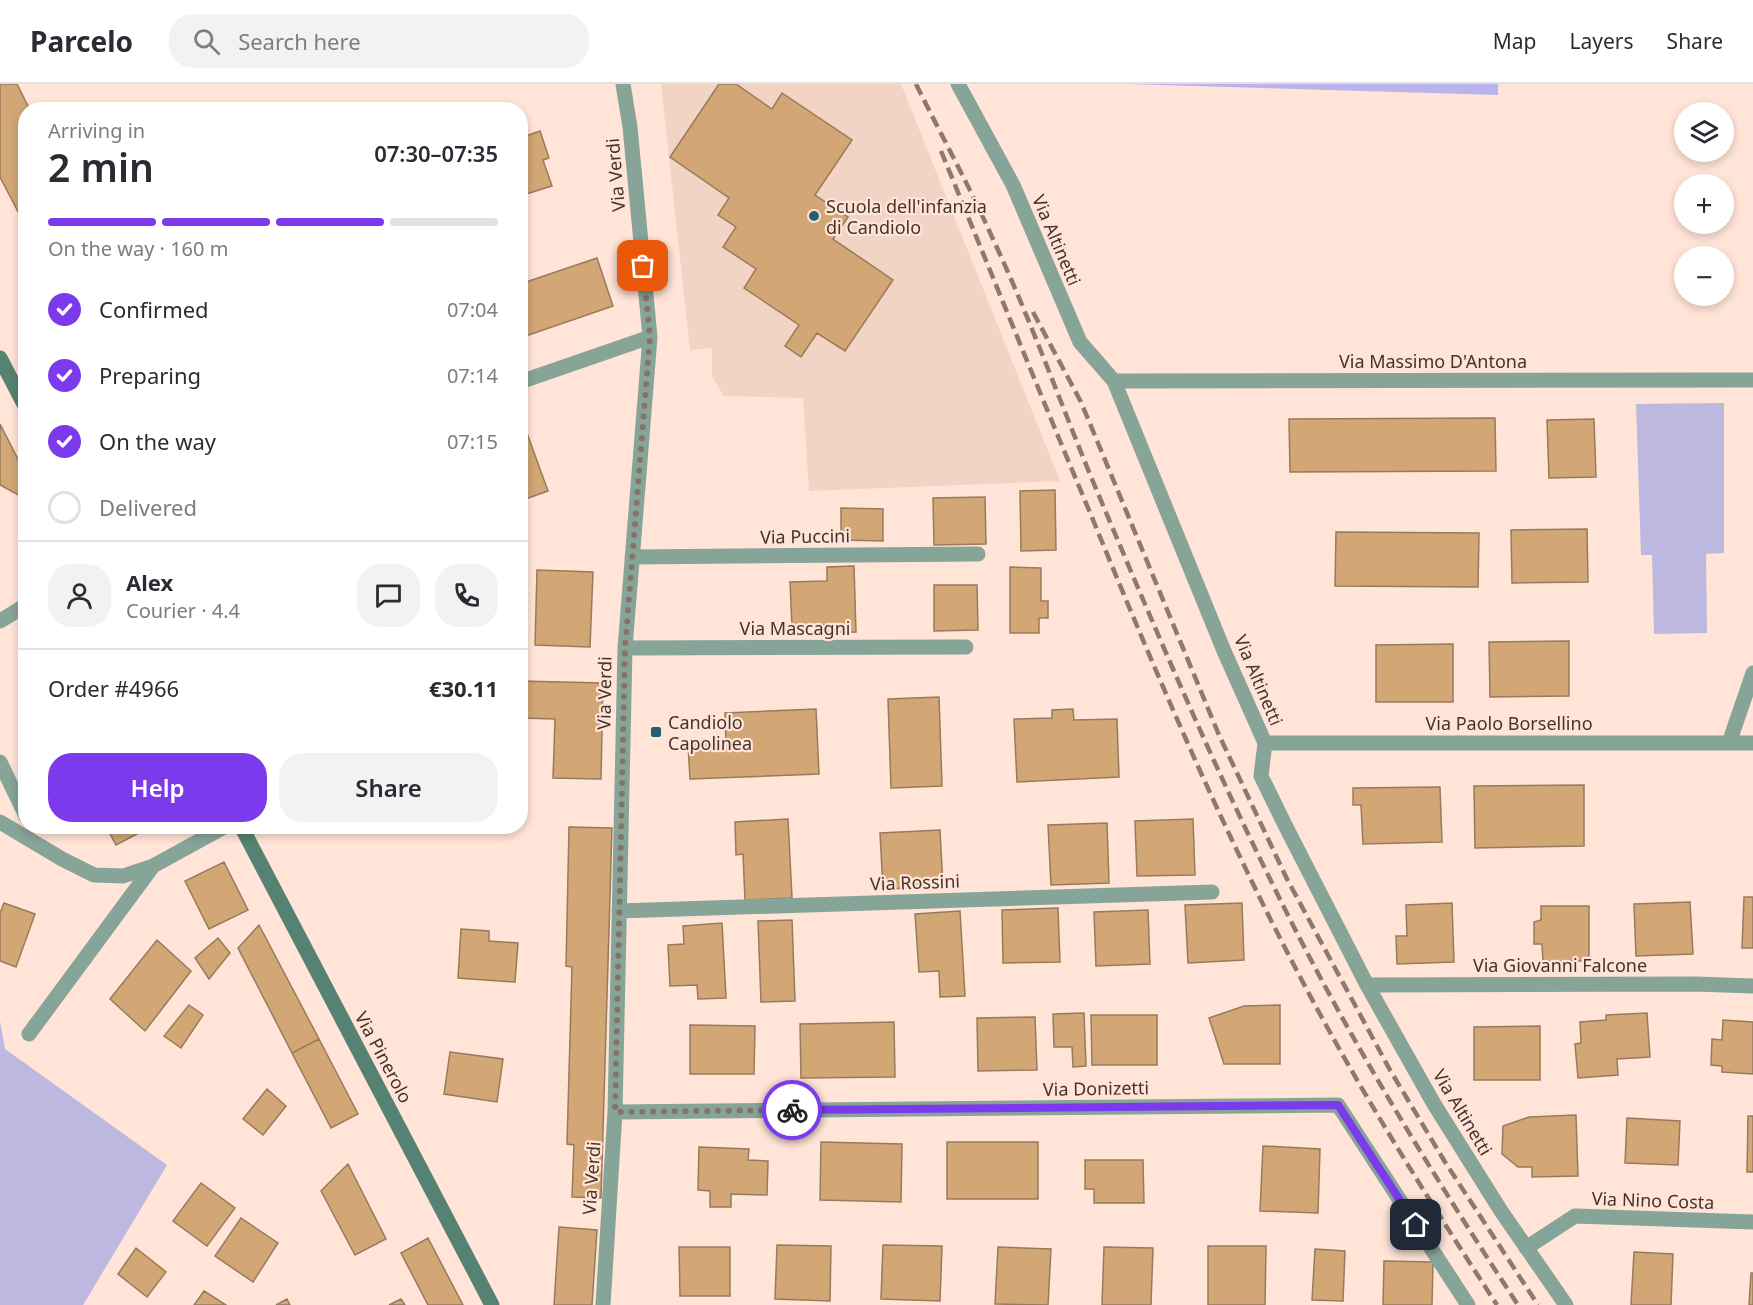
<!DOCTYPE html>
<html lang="en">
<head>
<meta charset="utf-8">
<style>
	body { margin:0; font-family:"Noto Sans",sans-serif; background:#f2f2f3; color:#2b2b33; height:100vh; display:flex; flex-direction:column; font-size:22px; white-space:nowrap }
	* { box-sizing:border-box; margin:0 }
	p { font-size:20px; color:#7c7c81 }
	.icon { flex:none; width:33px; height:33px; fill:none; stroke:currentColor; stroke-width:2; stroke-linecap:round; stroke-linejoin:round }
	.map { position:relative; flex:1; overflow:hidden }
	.side { position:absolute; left:18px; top:18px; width:510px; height:732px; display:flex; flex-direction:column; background:#fff; border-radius:24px; box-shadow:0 3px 9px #0003 }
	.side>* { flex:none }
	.controls { position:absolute; left:1674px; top:18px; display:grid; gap:12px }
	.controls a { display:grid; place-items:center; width:60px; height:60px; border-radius:50%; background:#fff; box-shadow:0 3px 9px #0003; font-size:30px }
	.pin { position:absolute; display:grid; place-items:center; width:51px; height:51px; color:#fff; margin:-26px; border-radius:12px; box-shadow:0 3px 9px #0006 }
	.courier { position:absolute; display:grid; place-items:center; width:60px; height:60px; margin:-30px; border:4px solid #7c3aed; border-radius:50%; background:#fff; color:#222; box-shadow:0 2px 8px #0007 }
	.head em { font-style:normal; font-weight:600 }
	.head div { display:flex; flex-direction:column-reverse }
	.head { display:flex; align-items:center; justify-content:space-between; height:102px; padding:0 30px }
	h1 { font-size:39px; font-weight:600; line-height:45px }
	.bar { display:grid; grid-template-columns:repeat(4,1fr); gap:9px 6px; align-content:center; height:72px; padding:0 30px }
	.bar i { height:8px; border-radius:4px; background:#e1e1e2 }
	.bar .current { background:#7c3aed }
	.bar p { grid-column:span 4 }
	.line { display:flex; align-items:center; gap:15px; padding:0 30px; border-top:2px solid #e1e1e2 }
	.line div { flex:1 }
	.round { display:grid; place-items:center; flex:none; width:63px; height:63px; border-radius:24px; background:#f2f2f3 }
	ol { padding:0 30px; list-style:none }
	li { display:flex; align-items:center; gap:18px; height:66px }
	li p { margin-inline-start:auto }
	li .icon { padding:6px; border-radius:50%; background:#7c3aed; color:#fff; stroke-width:4 }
	li:last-child { color:#7c7c81 }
	li i { width:33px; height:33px; border:3px solid #e1e1e2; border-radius:50% }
	.primary-button { display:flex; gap:12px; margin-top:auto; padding:12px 30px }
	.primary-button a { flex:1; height:69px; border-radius:24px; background:#7c3aed; color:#fff; font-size:24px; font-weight:600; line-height:69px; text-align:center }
	.primary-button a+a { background:#f2f2f3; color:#2b2b33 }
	header { display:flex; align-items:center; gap:36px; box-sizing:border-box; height:84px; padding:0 30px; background:#fff; border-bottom:2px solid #e1e1e2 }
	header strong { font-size:28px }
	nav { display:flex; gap:33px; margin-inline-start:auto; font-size:21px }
	.search { width:420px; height:54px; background:#f2f2f3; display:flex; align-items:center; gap:15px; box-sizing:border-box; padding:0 21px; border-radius:24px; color:#7c7c81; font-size:22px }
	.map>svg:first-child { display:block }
	.built { fill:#f2d4c5 }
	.green { fill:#bcb8e0 }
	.forest { fill:#bab3ee }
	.building { fill:#d2a675; stroke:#977b5c; stroke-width:1.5 }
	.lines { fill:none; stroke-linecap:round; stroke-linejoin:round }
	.street { stroke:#87a499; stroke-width:15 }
	.secondary { stroke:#558272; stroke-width:15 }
	.rail { stroke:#8e796e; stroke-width:4.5; stroke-dasharray:12 6; stroke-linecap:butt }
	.done { stroke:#867267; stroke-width:6; stroke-dasharray:0 10.8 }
	.route { stroke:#7c3aed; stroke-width:8 }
	.poi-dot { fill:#245f77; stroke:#ffe4d7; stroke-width:2 }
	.labels { text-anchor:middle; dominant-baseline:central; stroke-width:4.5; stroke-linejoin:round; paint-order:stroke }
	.street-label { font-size:18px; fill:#45342b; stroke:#ffe4d7 }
	.poi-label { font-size:18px; fill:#45342b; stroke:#ffe4d7; text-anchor:start }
</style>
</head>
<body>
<header>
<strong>Parcelo</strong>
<div class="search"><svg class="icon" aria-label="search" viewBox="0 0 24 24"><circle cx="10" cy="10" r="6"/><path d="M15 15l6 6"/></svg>Search here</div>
<nav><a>Map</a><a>Layers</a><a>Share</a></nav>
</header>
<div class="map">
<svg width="1753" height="1221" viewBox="0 0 1753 1221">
	<rect width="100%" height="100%" fill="#ffe4d7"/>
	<path class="built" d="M661,0H901L1060,397L809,407L803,314L724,312L712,292V264L690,266Z"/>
	<path class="green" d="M1724,319V469L1706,470L1707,549L1654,550L1652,471H1641L1636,320Z
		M0,937L5,965L167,1081L83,1221H0Z"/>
	<path class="forest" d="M1128,0H1498V11Z"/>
	<path class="building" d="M0,0H17L30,26H26V143L0,93Z
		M719,0H736L772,25L782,9L852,56L815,111L848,133L833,155L893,196L845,267L817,249L801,273L785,262L799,241L744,204L756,185L723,163L736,143L718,131L729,114L670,73Z
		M540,47L549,74L543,76L552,102L520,112V54Z
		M597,174L613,222L520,254V200Z
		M520,330L548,407L520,417Z
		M1495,334L1496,387L1290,388L1289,335Z
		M1594,335L1596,393L1549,394L1547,336Z
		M0,340L26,391V411L22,413L0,401Z
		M1055,406L1056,466L1021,467L1020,407Z
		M985,413L986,460L934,461L933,414Z
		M841,424L883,425V457L841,456Z
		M1587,445L1588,498L1512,499L1511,446Z
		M1336,448L1479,449L1478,503L1335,502Z
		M854,482L856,548L824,549V541L792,543L790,498L827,497V483Z
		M1010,483L1041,484V517H1048V534H1039V549H1010Z
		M537,486L593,488L590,563L535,561Z
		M934,501H977L978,546L934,547Z
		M1569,557V612L1490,613L1489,558Z
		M1453,560V618H1376V561Z
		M520,597L603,599L601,695L553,694L555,635L520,634Z
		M939,613L942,702L891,704L888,615Z
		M816,625L819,690L690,695L688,660L726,658L725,629Z
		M1073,625L1074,636L1117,635L1119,693L1017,698L1014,635L1052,634V626Z
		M1584,701V762L1475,764L1474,702Z
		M1440,703L1442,758L1363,760L1361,721H1353V704Z
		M788,735L792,814L745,816L743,770L736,771L735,738Z
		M1193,735L1195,791L1137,792L1135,737Z
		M1107,739L1109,799L1051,801L1048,741Z
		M106,742H152L116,761Z
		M569,743L612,744L601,1114L572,1113L574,1061L567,1060L572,883L566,882Z
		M940,746L943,803L883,805L880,749Z
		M224,778L248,826L209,845L185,797Z
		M1744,813H1753V864H1742Z
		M1690,818L1693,870L1636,872L1634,820Z
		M4,819L35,830L16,883L0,877V829Z
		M1242,819L1244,876L1188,879L1185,821Z
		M1452,819L1454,878L1397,880L1396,852H1407L1406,821Z
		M1541,822H1589V877H1543L1542,860H1534V838L1541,836Z
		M1058,824L1060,878L1003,879L1002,826Z
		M1148,826L1150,880L1096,882L1094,828Z
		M960,827L965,912L940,913L939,887L919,888L915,830Z
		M792,836L795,917L761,918L758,837Z
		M722,839L726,914L698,915L697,901L670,902L668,861L684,860L683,842Z
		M259,841L319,955L292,969L238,864Z
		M461,845L489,847V857L518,859L515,898L458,894Z
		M218,854L230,869L209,895L195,874Z
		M157,856L191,887L145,947L110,915Z
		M189,921L203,931L181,964L164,952Z
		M1280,921V980H1224L1209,934L1244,922Z
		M1084,929L1086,982L1073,983L1072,963H1054L1053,930Z
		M1647,929L1650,973L1617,975L1618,991L1578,994L1575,960L1581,959L1580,938L1606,936V931Z
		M1091,931H1157V981H1092Z
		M1035,933L1037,986L978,987L977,934Z
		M1723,936L1753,938V990L1722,988V982L1711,981L1712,955L1722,956Z
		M894,938L895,993L801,994L800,940Z
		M690,941L755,942L754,990H690Z
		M1540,942V996H1474V943Z
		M319,955L358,1030L331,1044L292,969Z
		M450,968L503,975L497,1018L444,1010Z
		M267,1005L286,1022L263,1051L243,1035Z
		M1576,1031L1578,1092L1532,1093V1083H1518L1502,1070L1503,1042L1529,1033Z
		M1748,1032H1753V1088H1747Z
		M1627,1034L1680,1037L1678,1081L1625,1079Z
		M821,1058L902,1060L901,1118L820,1116Z
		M947,1058H1038V1115H947Z
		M1263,1062L1320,1065L1318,1129L1260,1127Z
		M699,1063L749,1065L748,1076L768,1077L767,1111L731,1110V1123H710V1107L698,1106Z
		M1085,1076H1143L1144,1119H1094V1105H1085Z
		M348,1080L386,1155L355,1171L321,1107Z
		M201,1099L235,1124L207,1162L173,1137Z
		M241,1134L278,1159L253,1198L215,1172Z
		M559,1143L597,1146L592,1221H554Z
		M428,1154L463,1221H428L401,1169Z
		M777,1161L831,1162L830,1217L775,1215Z
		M883,1161L942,1162L940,1217L881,1215Z
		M1208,1162H1266L1265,1221H1208Z
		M679,1163H730V1212H680Z
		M998,1163L1051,1165L1048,1221L995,1220Z
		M1104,1163L1153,1164L1151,1221H1102Z
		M136,1164L166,1188L147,1213L118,1190Z
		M1315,1165L1345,1167L1343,1217L1312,1216Z
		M1634,1168L1673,1170L1671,1221H1631Z
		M1384,1177L1433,1178L1432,1221H1383Z
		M1751,1189H1753V1221H1749Z
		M204,1207L226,1221H194Z
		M287,1215L290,1221H276Z
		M401,1215L405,1221H389Z"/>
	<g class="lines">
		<path class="street" d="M958,0L1013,101L1080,258L1114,297L1224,567L1265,659L1261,692L1285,741L1367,901L1434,1020L1501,1127L1566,1221
			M1114,297L1753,296
			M520,298L650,253
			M632,473L978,470
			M0,537L26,521
			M625,564L966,563
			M1265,659H1753
			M1729,659L1753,589
			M0,678L26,732
			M0,738L62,775L94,791L123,792L153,782L226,742
			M619,827L1212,808
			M1367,901L1695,900L1753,902
			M29,950L153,782
			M615,1028L1338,1021L1468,1221
			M1526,1164L1575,1132L1753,1138
			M603,1221L615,1028L625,564L650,253L630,43L623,0"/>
		<path class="secondary" d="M0,274L26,324
			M241,742L492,1221"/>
		<path class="rail" d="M916,0C941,51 969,101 992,153C1030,234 1060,318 1094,400C1151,535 1208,670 1273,801C1344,947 1429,1085 1518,1221
			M941,67C991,188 1040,310 1091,431C1157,592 1225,752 1307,906C1365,1015 1430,1118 1497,1221
			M1033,228L1081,318L1219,651L1287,795L1390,986L1445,1078L1538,1221"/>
	</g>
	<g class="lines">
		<path class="done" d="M643,182L650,253L625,564L615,1028L792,1026"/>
		<path class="route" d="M792,1026L1338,1021L1416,1141"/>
	</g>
	<g class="poi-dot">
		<circle cx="814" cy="132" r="6"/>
		<rect x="650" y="642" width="12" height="12" rx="3"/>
	</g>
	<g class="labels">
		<g class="street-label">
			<text transform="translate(615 91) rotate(-95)">Via Verdi</text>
			<text transform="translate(1057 156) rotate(67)">Via Altinetti</text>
			<text x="1433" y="277">Via Massimo D'Antona</text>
			<text transform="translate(805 452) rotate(-1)">Via Puccini</text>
			<text x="795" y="544">Via Mascagni</text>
			<text transform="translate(1259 596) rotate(67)">Via Altinetti</text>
			<text transform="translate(604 609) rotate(-89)">Via Verdi</text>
			<text x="1509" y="639">Via Paolo Borsellino</text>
			<text transform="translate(915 798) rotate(-2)">Via Rossini</text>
			<text x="1560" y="881">Via Giovanni Falcone</text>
			<text transform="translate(384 973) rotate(62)">Via Pinerolo</text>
			<text transform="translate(1096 1004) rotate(-1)">Via Donizetti</text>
			<text transform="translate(1463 1028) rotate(59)">Via Altinetti</text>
			<text transform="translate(591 1094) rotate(-86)">Via Verdi</text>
			<text transform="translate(1653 1116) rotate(2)">Via Nino Costa</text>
		</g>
		<g class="poi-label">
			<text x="826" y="122">Scuola dell'infanzia<tspan x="826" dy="21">di Candiolo</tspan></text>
			<text x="668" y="638">Candiolo<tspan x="668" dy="21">Capolinea</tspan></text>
		</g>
	</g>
</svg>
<div class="controls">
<a><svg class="icon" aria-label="layers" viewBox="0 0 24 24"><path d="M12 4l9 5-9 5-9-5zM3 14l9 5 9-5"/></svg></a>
<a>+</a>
<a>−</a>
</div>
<div class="pin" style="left:643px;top:182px;background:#ea580c"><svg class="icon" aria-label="bag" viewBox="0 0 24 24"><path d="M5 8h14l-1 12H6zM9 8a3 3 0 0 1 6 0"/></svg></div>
<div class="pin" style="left:1416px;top:1141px;background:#1f2937"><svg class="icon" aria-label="home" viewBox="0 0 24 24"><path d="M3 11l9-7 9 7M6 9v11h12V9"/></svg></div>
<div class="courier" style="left:792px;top:1026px"><svg class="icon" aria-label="bike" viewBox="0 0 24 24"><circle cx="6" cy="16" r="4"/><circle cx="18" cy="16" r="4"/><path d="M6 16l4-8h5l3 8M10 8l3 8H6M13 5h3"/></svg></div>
<section class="side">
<div class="head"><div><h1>2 min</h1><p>Arriving in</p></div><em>07:30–07:35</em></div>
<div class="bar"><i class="current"></i><i class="current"></i><i class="current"></i><i></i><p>On the way · 160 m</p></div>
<ol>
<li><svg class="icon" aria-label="check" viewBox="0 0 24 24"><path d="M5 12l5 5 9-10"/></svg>Confirmed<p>07:04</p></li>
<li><svg class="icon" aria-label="check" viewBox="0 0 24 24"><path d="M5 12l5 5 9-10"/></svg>Preparing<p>07:14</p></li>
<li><svg class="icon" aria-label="check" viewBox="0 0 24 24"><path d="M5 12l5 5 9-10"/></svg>On the way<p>07:15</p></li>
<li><i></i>Delivered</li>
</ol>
<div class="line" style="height:108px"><a class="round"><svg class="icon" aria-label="person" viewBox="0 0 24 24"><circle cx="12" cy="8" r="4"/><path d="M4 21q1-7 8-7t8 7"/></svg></a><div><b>Alex</b><p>Courier · 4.4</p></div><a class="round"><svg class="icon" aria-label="chat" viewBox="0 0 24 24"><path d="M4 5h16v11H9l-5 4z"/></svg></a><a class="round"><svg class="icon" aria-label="phone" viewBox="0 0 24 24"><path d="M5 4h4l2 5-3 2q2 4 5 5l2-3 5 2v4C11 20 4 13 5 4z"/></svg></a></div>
<div class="line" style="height:78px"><div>Order #4966</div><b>€30.11</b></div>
<div class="primary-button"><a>Help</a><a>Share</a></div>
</section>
</div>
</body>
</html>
